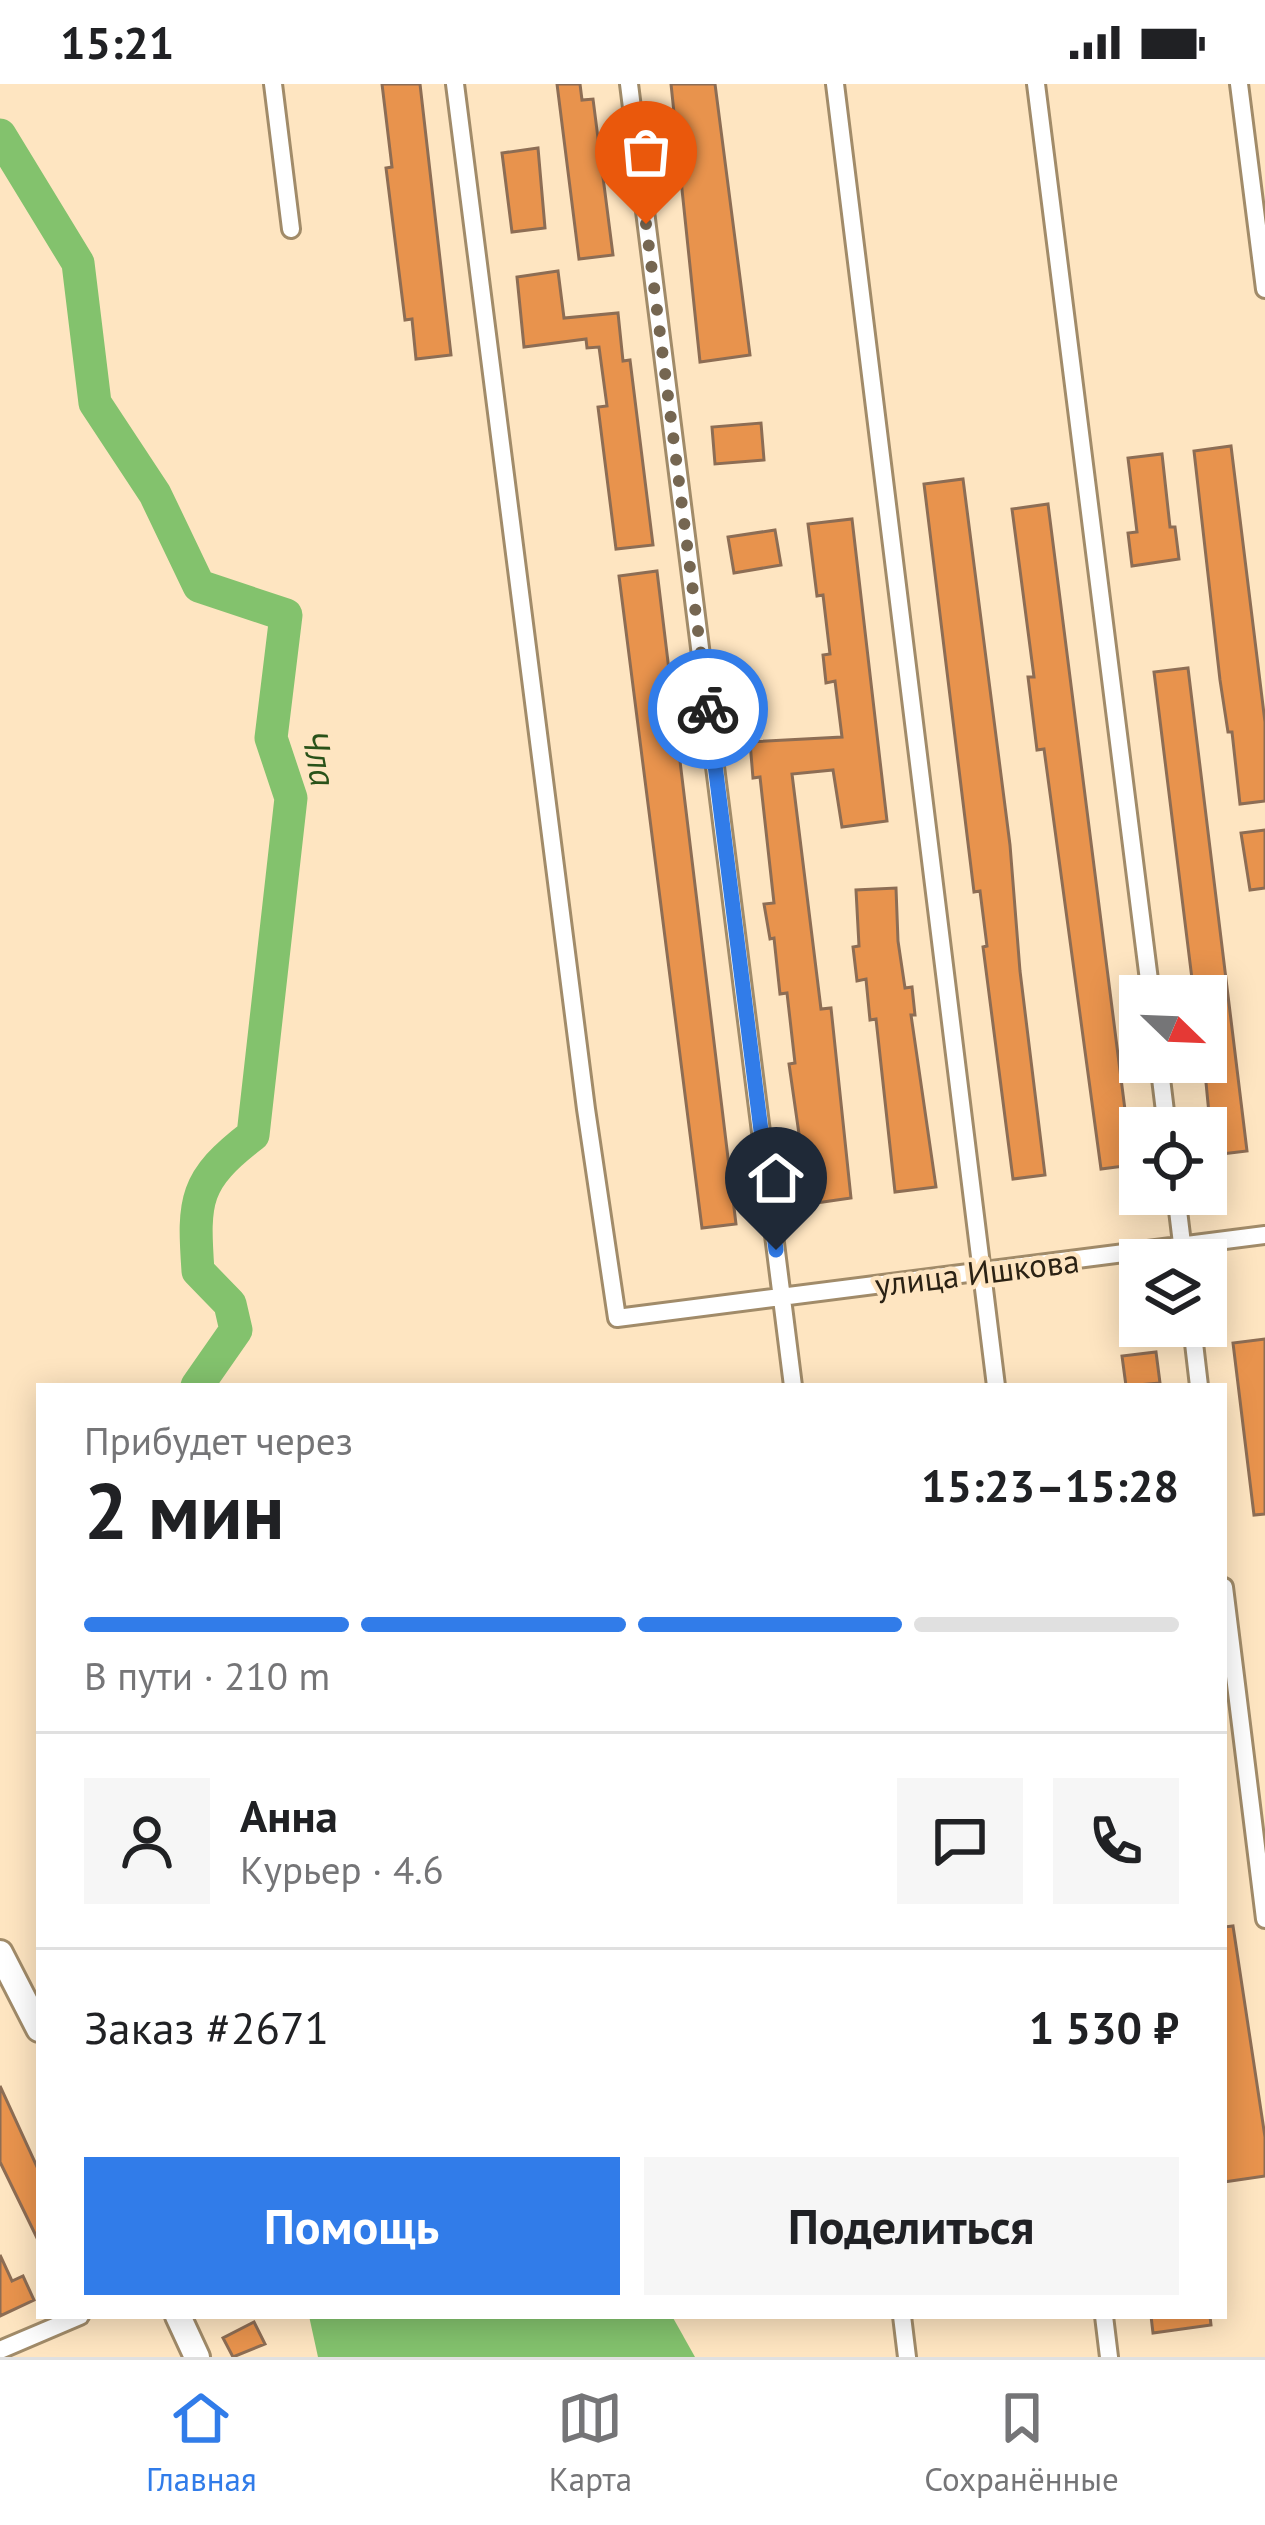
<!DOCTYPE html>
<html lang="ru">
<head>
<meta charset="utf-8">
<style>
	body { margin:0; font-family:"PT Sans",sans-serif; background:#f6f6f6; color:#202124; height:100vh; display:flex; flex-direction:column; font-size:45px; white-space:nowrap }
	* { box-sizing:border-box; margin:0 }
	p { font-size:39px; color:#757577 }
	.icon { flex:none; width:66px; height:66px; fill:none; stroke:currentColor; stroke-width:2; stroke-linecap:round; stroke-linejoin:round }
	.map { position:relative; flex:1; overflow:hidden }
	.side { position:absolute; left:36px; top:1299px; width:1191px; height:936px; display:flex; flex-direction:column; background:#fff; border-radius:0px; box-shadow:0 6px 30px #0003 }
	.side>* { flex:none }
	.needle { width:78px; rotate:113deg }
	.tools { position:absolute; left:1119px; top:891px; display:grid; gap:24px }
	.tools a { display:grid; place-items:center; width:108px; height:108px; border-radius:0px; background:#fff; box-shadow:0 6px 30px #0003; font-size:60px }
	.pin { position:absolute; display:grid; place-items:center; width:102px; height:102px; color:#fff; margin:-123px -51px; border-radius:50% 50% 50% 0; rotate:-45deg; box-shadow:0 0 12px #0007 }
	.pin .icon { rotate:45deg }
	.courier { position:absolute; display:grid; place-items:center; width:120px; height:120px; margin:-60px; border:9px solid #317ce9; border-radius:50%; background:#fff; color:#222; box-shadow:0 3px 15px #0007 }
	.head em { font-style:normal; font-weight:600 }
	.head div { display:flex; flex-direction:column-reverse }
	.head { display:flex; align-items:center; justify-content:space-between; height:204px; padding:0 48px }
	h1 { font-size:78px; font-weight:600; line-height:90px }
	.bar { display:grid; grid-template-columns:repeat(4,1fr); gap:18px 12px; align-content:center; height:144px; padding:0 48px }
	.bar i { height:15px; border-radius:9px; background:#e0e0e0 }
	.bar .selected { background:#317ce9 }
	.bar p { grid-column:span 4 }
	.line { display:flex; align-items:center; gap:30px; padding:0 48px; border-top:3px solid #e0e0e0 }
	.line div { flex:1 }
	.round { display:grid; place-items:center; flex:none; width:126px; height:126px; border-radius:0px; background:#f6f6f6 }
	.primary-button { display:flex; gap:24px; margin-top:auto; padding:24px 48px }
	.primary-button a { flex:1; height:138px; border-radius:0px; background:#317ce9; color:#fff; font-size:48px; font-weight:600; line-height:138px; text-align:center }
	.primary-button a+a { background:#f6f6f6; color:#202124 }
	.status { display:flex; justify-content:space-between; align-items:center; height:84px; padding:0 60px; background:#fff; direction:ltr }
	.status svg { height:33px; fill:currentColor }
	.tab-bar { display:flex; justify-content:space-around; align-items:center; height:168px; border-top:3px solid #e0e0e0; background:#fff; font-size:33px; color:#757577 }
	.tab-bar a { display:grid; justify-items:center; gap:6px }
	.tab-bar .selected { color:#317ce9 }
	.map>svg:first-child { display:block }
	.water { fill:#83c26d }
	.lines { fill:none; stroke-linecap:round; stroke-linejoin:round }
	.river { stroke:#83c26d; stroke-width:33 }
	.building { fill:#e8934d; stroke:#8d6d54; stroke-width:3 }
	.street-casing { stroke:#a18b69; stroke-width:22 }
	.secondary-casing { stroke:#a18b69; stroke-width:30 }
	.street { stroke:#fff; stroke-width:16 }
	.secondary { stroke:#fff; stroke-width:24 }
	.done { stroke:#756651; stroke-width:12; stroke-dasharray:0 21.6 }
	.route { stroke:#317ce9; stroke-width:15 }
	.labels { text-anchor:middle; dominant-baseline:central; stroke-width:9; stroke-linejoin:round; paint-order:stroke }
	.street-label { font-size:33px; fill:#2b2214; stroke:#fee5c1 }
	.water-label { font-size:36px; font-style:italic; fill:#295219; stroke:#fee5c1 }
</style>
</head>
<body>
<div class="status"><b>15:21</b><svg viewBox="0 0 49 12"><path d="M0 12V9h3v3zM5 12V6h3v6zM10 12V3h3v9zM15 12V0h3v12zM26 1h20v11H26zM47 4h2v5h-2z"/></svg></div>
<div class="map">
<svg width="1265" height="2273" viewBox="0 0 1265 2273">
	<rect width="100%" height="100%" fill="#fee5c1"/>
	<path class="water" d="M309,2232H672L695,2273H318Z"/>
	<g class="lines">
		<path class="river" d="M0,51L78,179L95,319L155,410L199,502L286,531L271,654L291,714L253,1051C194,1096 193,1116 198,1187L230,1220L236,1246L197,1302"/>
	</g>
	<path class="building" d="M382,0H420L451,271L416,275L412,235L405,236L386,84L392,83Z
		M557,0H580L582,16L593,15L613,171L579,175Z
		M671,0H715L750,271L700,278Z
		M538,64L545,144L512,148L502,69Z
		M558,187L564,234L618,229L623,277L630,276L653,461L616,465L598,323L607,322L599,263L587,264L586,255L524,263L517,193Z
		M761,339L764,376L715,380L712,343Z
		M1231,362L1265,638V717L1240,720L1232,648H1228L1220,596L1194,367Z
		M1162,370L1170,443H1175L1179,475L1132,482L1128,449L1137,448L1128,374Z
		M963,395L1010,761L1020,887L1045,1091L1013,1095L983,863L987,862L980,807L974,808L924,400Z
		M1048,420L1132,1081L1101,1085L1044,665L1037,666L1028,593H1034L1012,425Z
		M852,435L887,737L842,743L833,686L792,690L821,925L831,924L851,1114L809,1120L789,980L795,979L787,909L780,910L774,854L770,855L764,820L774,819L760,693L753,694L750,658L842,653L835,597L826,599L823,571L830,570L823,511L817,512L808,440Z
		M775,446L781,481L734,489L728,453Z
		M657,487L736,1140L702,1144L619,492Z
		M1188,584L1247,1067L1213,1071L1204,978L1206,902L1193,903L1154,588Z
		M1265,746V804L1250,806L1241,749Z
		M896,804L898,857L905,904L912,903L915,931H911L936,1103L895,1108L876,935L870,936L866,895L857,897L853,863L859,862L856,806Z
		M1265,1255V1430L1254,1431L1233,1259Z
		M1156,1268L1160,1299L1126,1302L1122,1272Z
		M1233,1842L1265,2053V2092L1224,2098V1843Z
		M0,2002L39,2087V2158L0,2078Z
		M0,2171L12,2197L23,2192L34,2216L0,2232Z
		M1151,2232H1210L1211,2241L1153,2249Z
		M254,2238L265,2260L233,2273L223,2254Z"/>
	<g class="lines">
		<defs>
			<path id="street" d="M273,0L291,145
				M455,0L586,1025L617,1234L1265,1151
				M629,0L793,1302
				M835,0L996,1302
				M1036,0L1151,912
				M1239,0L1265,205
				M1159,978L1167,1044
				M1176,1110L1184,1176
				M1192,1242L1199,1302
				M1224,1503L1265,1835
				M902,2232L907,2273
				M1104,2232L1109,2273
				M0,2266L80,2232"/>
			<path id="secondary" d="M0,1869L39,1945
				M178,2232L197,2273"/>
		</defs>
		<use href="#street" class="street-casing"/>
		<use href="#secondary" class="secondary-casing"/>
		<use href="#street" class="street"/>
		<use href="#secondary" class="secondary"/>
	</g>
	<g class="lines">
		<path class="done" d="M646,140L708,625"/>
		<path class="route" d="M708,625L776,1166"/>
	</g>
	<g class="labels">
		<g class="street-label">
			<text transform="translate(977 1188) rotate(-7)">улица Ишкова</text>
		</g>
		<g class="water-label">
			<text transform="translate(320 674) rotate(80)">Чла</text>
		</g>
	</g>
</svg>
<div class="tools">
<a><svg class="needle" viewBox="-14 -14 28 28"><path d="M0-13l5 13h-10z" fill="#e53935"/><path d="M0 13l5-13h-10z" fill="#757577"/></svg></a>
<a><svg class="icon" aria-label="locate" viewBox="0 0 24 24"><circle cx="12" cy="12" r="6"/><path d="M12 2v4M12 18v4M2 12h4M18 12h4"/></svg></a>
<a><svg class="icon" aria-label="layers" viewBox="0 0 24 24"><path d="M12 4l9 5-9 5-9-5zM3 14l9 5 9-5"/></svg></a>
</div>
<div class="pin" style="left:646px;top:140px;background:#ea580c"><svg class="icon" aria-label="bag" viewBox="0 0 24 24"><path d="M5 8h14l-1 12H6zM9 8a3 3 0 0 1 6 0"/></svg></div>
<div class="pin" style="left:776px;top:1166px;background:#1f2937"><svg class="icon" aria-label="home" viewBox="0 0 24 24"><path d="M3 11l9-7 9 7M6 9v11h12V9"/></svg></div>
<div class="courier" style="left:708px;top:625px"><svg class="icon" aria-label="bike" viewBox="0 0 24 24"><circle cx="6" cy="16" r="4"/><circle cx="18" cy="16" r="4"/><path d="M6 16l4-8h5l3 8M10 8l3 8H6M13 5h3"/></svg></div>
<section class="side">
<div class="head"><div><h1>2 мин</h1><p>Прибудет через</p></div><em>15:23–15:28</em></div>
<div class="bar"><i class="selected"></i><i class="selected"></i><i class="selected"></i><i></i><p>В пути · 210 m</p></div>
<div class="line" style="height:216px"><a class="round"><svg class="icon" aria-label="person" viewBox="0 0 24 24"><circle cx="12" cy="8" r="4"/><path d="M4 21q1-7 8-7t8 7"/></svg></a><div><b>Анна</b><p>Курьер · 4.6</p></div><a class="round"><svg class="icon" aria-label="chat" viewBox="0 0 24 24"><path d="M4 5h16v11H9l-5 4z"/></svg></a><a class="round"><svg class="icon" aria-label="phone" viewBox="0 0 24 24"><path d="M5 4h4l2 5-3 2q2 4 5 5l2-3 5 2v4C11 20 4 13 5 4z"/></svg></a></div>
<div class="line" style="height:156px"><div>Заказ #2671</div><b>1 530 ₽</b></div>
<div class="primary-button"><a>Помощь</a><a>Поделиться</a></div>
</section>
</div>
<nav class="tab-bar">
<a class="selected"><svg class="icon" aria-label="home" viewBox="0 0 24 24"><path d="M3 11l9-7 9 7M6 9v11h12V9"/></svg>Главная</a>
<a><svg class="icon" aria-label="map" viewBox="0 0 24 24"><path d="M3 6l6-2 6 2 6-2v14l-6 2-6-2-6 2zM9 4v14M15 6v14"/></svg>Карта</a>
<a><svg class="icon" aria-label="saved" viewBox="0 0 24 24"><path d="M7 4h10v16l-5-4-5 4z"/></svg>Сохранённые</a>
</nav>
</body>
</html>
